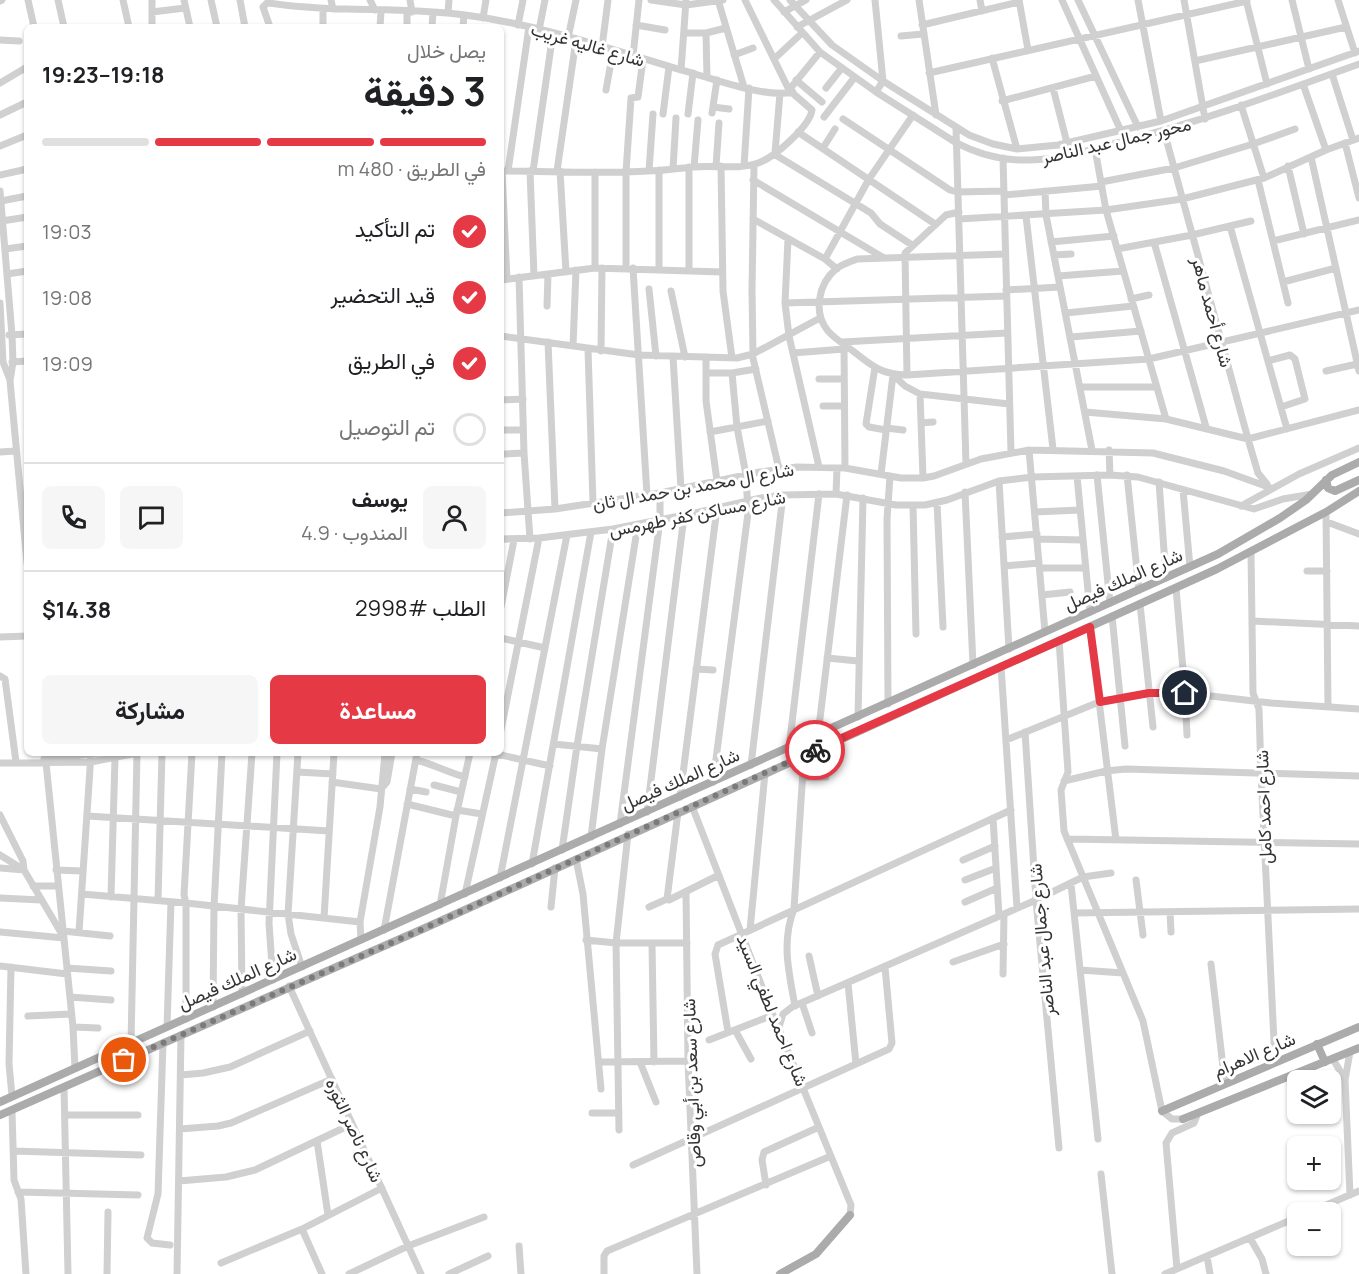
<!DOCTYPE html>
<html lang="ar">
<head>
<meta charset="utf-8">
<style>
	body { margin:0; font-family:Manrope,Vazirmatn,sans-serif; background:#f6f6f6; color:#202124; direction:rtl; height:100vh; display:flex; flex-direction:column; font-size:22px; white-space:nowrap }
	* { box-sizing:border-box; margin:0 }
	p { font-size:20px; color:#757577 }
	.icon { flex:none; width:33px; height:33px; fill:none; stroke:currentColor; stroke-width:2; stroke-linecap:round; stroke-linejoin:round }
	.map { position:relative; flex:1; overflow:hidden; direction:ltr }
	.sheet { position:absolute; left:24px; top:24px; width:480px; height:732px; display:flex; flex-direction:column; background:#fff; border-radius:9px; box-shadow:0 2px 4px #0004; direction:rtl }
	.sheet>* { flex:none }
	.fabs { position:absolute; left:1287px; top:1070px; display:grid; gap:12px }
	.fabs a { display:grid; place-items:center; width:54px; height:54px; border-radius:9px; background:#fff; box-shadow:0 2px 4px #0004; font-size:30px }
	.pin { position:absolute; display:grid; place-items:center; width:51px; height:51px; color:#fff; margin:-26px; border:3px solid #fff; border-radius:50%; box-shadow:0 2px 6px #0007 }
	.courier { position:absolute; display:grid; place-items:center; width:60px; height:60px; margin:-30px; border:4px solid #e63946; border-radius:50%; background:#fff; color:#222; box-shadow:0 2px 8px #0007 }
	.overview em { font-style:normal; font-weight:700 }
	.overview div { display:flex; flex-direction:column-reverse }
	.overview { display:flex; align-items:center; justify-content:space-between; height:102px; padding:0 18px }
	h1 { font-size:39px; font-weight:700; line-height:45px }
	.bar { display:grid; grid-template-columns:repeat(4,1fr); gap:9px 6px; align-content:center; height:72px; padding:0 18px }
	.bar i { height:8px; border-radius:4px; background:#e0e0e0 }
	.bar .current { background:#e63946 }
	.bar p { grid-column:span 4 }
	.line { display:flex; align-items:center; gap:15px; padding:0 18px; border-top:2px solid #e0e0e0 }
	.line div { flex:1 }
	.round { display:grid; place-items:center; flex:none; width:63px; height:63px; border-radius:9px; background:#f6f6f6 }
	ol { padding:0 18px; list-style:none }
	li { display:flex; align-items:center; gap:18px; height:66px }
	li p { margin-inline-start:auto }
	li .icon { padding:6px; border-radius:50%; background:#e63946; color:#fff; stroke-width:4 }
	li:last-child { color:#757577 }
	li i { width:33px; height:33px; border:3px solid #e0e0e0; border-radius:50% }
	.cta { display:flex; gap:12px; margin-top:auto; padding:12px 18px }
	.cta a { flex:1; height:69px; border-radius:9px; background:#e63946; color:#fff; font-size:24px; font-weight:700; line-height:69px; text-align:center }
	.cta a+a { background:#f6f6f6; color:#202124 }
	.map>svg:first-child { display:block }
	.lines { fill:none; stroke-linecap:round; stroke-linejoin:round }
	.minor { stroke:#d0d0d0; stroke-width:7 }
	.major { stroke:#ababab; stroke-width:8 }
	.done { stroke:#7a7a7a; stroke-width:6; stroke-dasharray:0 10.8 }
	.route { stroke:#e63946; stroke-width:8 }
	.labels { text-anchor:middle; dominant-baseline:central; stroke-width:6; stroke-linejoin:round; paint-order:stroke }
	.street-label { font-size:18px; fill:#333; stroke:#fff }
</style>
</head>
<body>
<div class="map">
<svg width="1359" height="1274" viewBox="0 0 1359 1274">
	<rect width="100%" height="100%" fill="#fff"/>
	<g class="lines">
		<path class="minor" d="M28,0L34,27
			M58,0L64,27
			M123,0L129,27
			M152,0V27
			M184,0L190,27
			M211,0L217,27
			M240,0L245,27
			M331,0L333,9
			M370,0L375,10
			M410,0L412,12
			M651,0L686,5L723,0
			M718,0L744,87
			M774,0L820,52L876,92L955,142C979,155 1004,161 1030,160C1062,159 1094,149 1124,141C1204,121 1281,92 1359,64
			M790,0L832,45L883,81L969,135L993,144L1017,149L1058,145L1161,121L1359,51
			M875,0L883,81L876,92
			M919,0L936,115
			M980,0L982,11
			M1019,0L1028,50
			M1062,0L1121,131
			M1078,0L1138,127
			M1138,0L1161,121
			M1184,0L1205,119
			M1246,0L1267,84
			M1292,0L1309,69
			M1338,0L1355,53
			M0,1L2,0
			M269,1L263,7L270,27
			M269,3C334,13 400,6 465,15C543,25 619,52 695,74C720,81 767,98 793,92
			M323,9V27
			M152,12L185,8
			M784,12L806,0
			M448,13L449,0
			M483,18L486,0
			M518,25L523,0
			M636,25L665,30
			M922,25L1019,2
			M380,27L381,11
			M407,27V12
			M432,27L433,12
			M463,27L464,15
			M797,27L847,0
			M539,30L545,0
			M684,33H706L726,28
			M706,33L707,77
			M901,36L923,34
			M568,38L576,0
			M0,40L19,41
			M602,47L608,0
			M734,55L753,48
			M633,56L639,0
			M992,58L1017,149
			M774,59L802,33
			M1195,61L1346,27
			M681,70L686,1
			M929,73L1247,1
			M1332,74L1353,140
			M796,80L822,102
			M0,83L27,67
			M1303,84L1326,150
			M826,88L841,69
			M1053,88L1067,143
			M606,90L613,51
			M789,90L820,52
			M1002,101L1096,76
			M1241,105L1264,178
			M713,107L729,109
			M712,113L717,80
			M663,114L669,67
			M688,114L693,73
			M0,115L27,102
			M824,117L854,78
			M843,119L950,190L957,192L1003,191
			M956,128L966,464
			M1164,131L1248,439L1258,473L1267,484
			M798,132L935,224
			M1345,143L1359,198
			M0,146L27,135
			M823,148L835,129
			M1095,149L1106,210L1166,419
			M775,153L780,93
			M774,154L871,213L880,224L912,245
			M1311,157L1359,371
			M1003,158L1011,452
			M716,166L719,123
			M721,166L723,291L732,358
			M744,166L749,88
			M1288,166L1304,234
			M689,167V271
			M694,167L698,120
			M673,169L676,118
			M659,170V270
			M501,171C550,171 599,174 648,171C663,171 679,168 694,167C714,165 739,170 758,163C774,158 810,126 812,110L789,90L745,0
			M502,171L507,279
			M508,171L529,27
			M530,171L534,276
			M533,171L553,33
			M557,171L576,40
			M560,171L566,272
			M649,171L653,114
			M595,172V268
			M0,175L27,169
			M753,180L884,258
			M1258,180L1288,303
			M1101,182L1174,168L1253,144L1295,129
			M0,191L12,335L13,362L10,381L27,563
			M1045,191L1046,215L1092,450
			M1004,195L1102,186
			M1,201L27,196
			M1026,216L1053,449
			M753,219L825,259L837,269
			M959,219L1106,210L1182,199L1264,178L1326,150L1359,138
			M2,221L27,217
			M1230,226L1287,429
			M788,239L785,303L789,336L819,467
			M1273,241L1359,220
			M1051,242L1114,236
			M1154,242L1206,427
			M5,249L27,246
			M1117,249L1192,235L1251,221
			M1005,254L857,259C850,262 842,264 836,269C818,284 813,313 828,331C835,339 845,345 853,351C872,366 882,375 907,375L1149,359L1359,310
			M1054,255L1071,254
			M825,259L869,179L913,115
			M626,268V172L631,98L638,97L643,59
			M633,268L647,495
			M7,274L27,271
			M1058,276L1123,271
			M519,277L524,453L530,539
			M501,280L595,268L722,272
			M1283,282L1336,268
			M649,289L656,356
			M1006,290L1060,287
			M671,291L685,357
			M1131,299L1149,295
			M0,303L3,362L10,380
			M785,303L1006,296
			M547,306L548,274
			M1066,313L1133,306
			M9,335L27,334
			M501,336L639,355L737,358L753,354L820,318
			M1071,337L1141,331
			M548,342L555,509
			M842,342L1007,333
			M844,344L845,468
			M573,346L576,270
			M588,349L593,503
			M601,351L602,268
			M793,353L844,349
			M752,354L779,469
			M753,354L752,290L754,165
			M673,357L681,489
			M706,357V401L717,481
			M1268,361L1290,355L1295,359L1305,399L1281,407
			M12,362L27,361
			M875,367L866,424L869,427L886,430
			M1326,371L1357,364
			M706,373H732L756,369
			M893,375L905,386L920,394L1009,404
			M907,375L905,253L946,215L959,212
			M819,379H844
			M1081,387H1157
			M920,394L923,478
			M501,400L523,399
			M823,406H843
			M1085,412L1166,419L1248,439L1359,410
			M921,423L933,422
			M886,428L903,430
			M502,430H523
			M710,432L768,421
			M1029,450L1045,632
			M1109,450L1110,475
			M0,452L16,451
			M505,454L524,453
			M881,474L893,375
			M1097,475L1110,603
			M1127,475L1139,590
			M1077,476L1090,612
			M999,481L1009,649
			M1159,482L1166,578
			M1183,490L1190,567
			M965,492L973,665
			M836,494L837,468
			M937,503L943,627
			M913,505L916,634
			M1241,506L1299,474L1359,448
			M1035,512L1080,510
			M1326,512L1328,707
			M501,513L555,509L660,493L760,472L797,467L845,468L901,478H923L934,476L981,459L1029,450L1153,453L1224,471L1271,488
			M1327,522L1359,534
			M1002,537L1037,534
			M501,539L539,538L613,529L695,513L761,498L783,495L836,494L896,505H925L947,500L999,481L1032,477L1110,475L1138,477L1254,509L1283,499L1312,494
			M1037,539L1083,540
			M1251,553L1253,693L1259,709L1261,773L1275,1062
			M1004,566L1039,563
			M1040,568H1086
			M1307,571H1327
			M1176,588L1185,693L1187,735
			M1042,595L1070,592
			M1140,604L1153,727
			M501,607L514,540
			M1112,616L1125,746
			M1253,621L1359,626
			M1090,627L1116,840
			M0,637L27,636
			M501,638L545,648
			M1059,640L1068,772L1061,790L1064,831L1143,1021L1162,1111L1172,1119H1183
			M827,658L858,661
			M1001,666L1017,908
			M696,669L713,670
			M0,676L5,679L16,762
			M888,704L887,519L890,476
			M858,717L863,498
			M501,730L539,538
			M1025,732L1036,900L1059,1148
			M818,735L847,495
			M1006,740L1099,702L1149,693H1185L1271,703L1359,709
			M554,744L602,749
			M789,748L819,494
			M45,753L73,1027L75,1068
			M298,753L288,914L291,934L302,967
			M492,753L550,766
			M44,759L99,753
			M416,760C433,764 447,772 465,777
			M0,763L91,762L137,753
			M751,765L783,495
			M297,772L333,774
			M803,777H826
			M1064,781L1106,771L1126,769L1359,776
			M332,782L381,789L387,782L392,753
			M713,782L748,513L746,475L737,427L732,373
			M434,785L461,792
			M410,789L426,792
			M680,797L717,508
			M407,804L456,816
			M692,806L773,1015L851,1205L850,1215
			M457,810L482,814
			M647,812L684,516
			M678,812L667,899L669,900L719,875
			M0,815L23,861L24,870L0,868
			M87,816L329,831
			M993,818L999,916
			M620,824L660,520V493
			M591,837L602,749L638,524
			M1067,839L1359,844
			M562,850L577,746L613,529
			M0,855L24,870L63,936
			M576,859L583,894L601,1089
			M963,860L995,846
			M532,864L591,532
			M56,870L83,871
			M500,878L567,535
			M965,880L996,868
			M1136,880L1143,935
			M1071,884L1098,1139
			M33,886H58
			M686,892L688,1061L697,1274
			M82,894L186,903L360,922
			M465,894L496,753
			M111,897L115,758
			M0,898L41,900
			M158,900L162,753
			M965,902L997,888
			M440,905L456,816L470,753
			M551,907L555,868
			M649,907L667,899
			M1170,912L1171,932
			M1074,913L1359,909
			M324,918L334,753
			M384,930L417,753
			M750,930L765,773
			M63,931L110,936
			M0,932L64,938
			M79,932L91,754
			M361,940L360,922L380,807L385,753
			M586,940L616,943H687
			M652,944L654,1062
			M809,956L818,996
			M953,962L1004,944
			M1211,964L1225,1084
			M0,966L67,974
			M11,967L9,1064L12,1096
			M67,968L111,971
			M1080,970L1123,973
			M1003,974L1004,914
			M273,980L269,923L277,753
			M848,983L856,1064
			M289,986L421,1274
			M242,994L241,909L252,753
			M70,997L111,1000
			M802,1003L812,1033
			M795,1006C789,973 781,942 794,909L804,755
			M213,1007L214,907L222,753
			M28,1016L71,1014
			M186,1019V903L184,895L192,753
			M73,1027L98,1028
			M167,1027L171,902
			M779,1027L783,1014L792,1007L1036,900L1083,877L1111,873
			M735,1030L751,1059
			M728,1032L715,954L718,945L1011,810
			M709,1040L773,1015
			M131,1043L137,753
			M163,1043L158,1194L147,1238L152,1243L170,1245
			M1333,1059L1344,1078
			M599,1062L688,1061
			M640,1062L656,1102
			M181,1075L203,1073L230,1067L310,1031
			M64,1087L68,1274
			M12,1110L14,1180L21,1199L26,1274
			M592,1113H619
			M65,1115H138
			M180,1129L218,1126L231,1123L332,1079
			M619,1130L616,943L628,834
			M317,1141L328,1215
			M13,1151L141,1155
			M633,1165L889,1049L892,1043L885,967
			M1101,1174L1112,1274
			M179,1181L226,1177L255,1170L352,1124
			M766,1185L762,1160L764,1152L819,1127
			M18,1192L138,1195
			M1350,1195L1345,1080L1350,1052
			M1310,1212L1359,1191
			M302,1229L322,1274
			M1250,1238L1262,1259L1266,1274
			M519,1246L521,1274
			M1207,1256L1210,1274
			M221,1263L302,1229L382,1188
			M1177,1269L1166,1143L1172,1133L1194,1123L1198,1113
			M107,1274L108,1212
			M177,1274L181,1035
			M349,1274L408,1246L484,1217
			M449,1274L488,1256
			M604,1274V1256L607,1251L831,1156
			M1165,1274L1298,1217"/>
		<path class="major" d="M1326,480L1328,488L1335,491L1359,480
			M1317,1044L1325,1062
			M0,1102L1218,554L1280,518L1306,500L1332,475L1359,462
			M1162,1111L1359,1027
			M0,1115L425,928L1217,569L1326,512L1359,491
			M1183,1119L1359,1048
			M780,1274L816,1254L850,1215"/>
	</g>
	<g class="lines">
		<path class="done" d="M124,1060L425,928L815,750"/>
		<path class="route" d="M815,750L1090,627L1100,702L1149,693H1185"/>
	</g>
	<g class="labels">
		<g class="street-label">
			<text transform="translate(588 44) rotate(16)">شارع غاليه غريب</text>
			<text transform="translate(1116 140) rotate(-13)">محور جمال عبد الناصر</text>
			<text transform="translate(1213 312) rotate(75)">شارع أحمد ماهر</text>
			<text transform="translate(693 486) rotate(-10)">شارع ال محمد بن حمد ال ثان</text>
			<text transform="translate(697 513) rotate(-11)">شارع مساكن كفر طهرمس</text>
			<text transform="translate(1123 579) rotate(-24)">شارع الملك فيصل</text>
			<text transform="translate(680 779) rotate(-24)">شارع الملك فيصل</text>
			<text transform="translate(1263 807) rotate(-92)">شارع احمد كامل</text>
			<text transform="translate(1041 940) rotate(-95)">شارع جمال عبد الناصر</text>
			<text transform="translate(237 978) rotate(-24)">شارع الملك فيصل</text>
			<text transform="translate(773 1010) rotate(68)">شارع احمد لطفي السيد</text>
			<text transform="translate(1254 1054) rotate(-23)">شارع الاهرام</text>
			<text transform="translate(691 1083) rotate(-92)">شارع سعد بن أبي وقاص</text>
			<text transform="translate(355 1130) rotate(65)">شارع ناصر الثوره</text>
		</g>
	</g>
</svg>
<div class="fabs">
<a><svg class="icon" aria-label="layers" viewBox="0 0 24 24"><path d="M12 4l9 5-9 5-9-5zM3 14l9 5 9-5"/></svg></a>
<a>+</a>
<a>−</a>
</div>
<div class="pin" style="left:124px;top:1060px;background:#ea580c"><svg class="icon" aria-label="bag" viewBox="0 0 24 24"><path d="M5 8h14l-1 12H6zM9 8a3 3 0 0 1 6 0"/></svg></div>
<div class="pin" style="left:1185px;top:693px;background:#1f2937"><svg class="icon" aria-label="home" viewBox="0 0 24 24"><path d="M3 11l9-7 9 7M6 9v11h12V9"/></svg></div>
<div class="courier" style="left:815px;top:750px"><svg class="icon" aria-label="bike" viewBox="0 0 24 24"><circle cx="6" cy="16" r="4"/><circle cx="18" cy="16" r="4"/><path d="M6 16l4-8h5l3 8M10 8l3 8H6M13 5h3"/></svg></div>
<section class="sheet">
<div class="overview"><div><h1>3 دقيقة</h1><p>يصل خلال</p></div><em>19:18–19:23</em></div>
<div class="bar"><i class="current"></i><i class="current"></i><i class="current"></i><i></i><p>في الطريق · 480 m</p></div>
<ol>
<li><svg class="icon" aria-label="check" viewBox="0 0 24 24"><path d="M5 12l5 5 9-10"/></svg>تم التأكيد<p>19:03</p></li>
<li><svg class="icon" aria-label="check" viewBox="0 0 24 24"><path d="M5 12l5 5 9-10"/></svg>قيد التحضير<p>19:08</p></li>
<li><svg class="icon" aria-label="check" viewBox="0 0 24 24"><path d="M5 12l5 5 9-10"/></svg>في الطريق<p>19:09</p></li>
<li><i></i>تم التوصيل</li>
</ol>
<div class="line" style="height:108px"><a class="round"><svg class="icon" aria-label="person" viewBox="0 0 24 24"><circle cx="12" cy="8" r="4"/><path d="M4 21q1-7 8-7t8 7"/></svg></a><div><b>يوسف</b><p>المندوب · 4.9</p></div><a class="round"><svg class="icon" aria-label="chat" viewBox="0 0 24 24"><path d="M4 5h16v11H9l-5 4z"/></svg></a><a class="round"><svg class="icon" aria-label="phone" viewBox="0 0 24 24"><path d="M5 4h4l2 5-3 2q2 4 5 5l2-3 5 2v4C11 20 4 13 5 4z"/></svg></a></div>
<div class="line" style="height:78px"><div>الطلب #2998</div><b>$14.38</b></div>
<div class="cta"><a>مساعدة</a><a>مشاركة</a></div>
</section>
</div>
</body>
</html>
